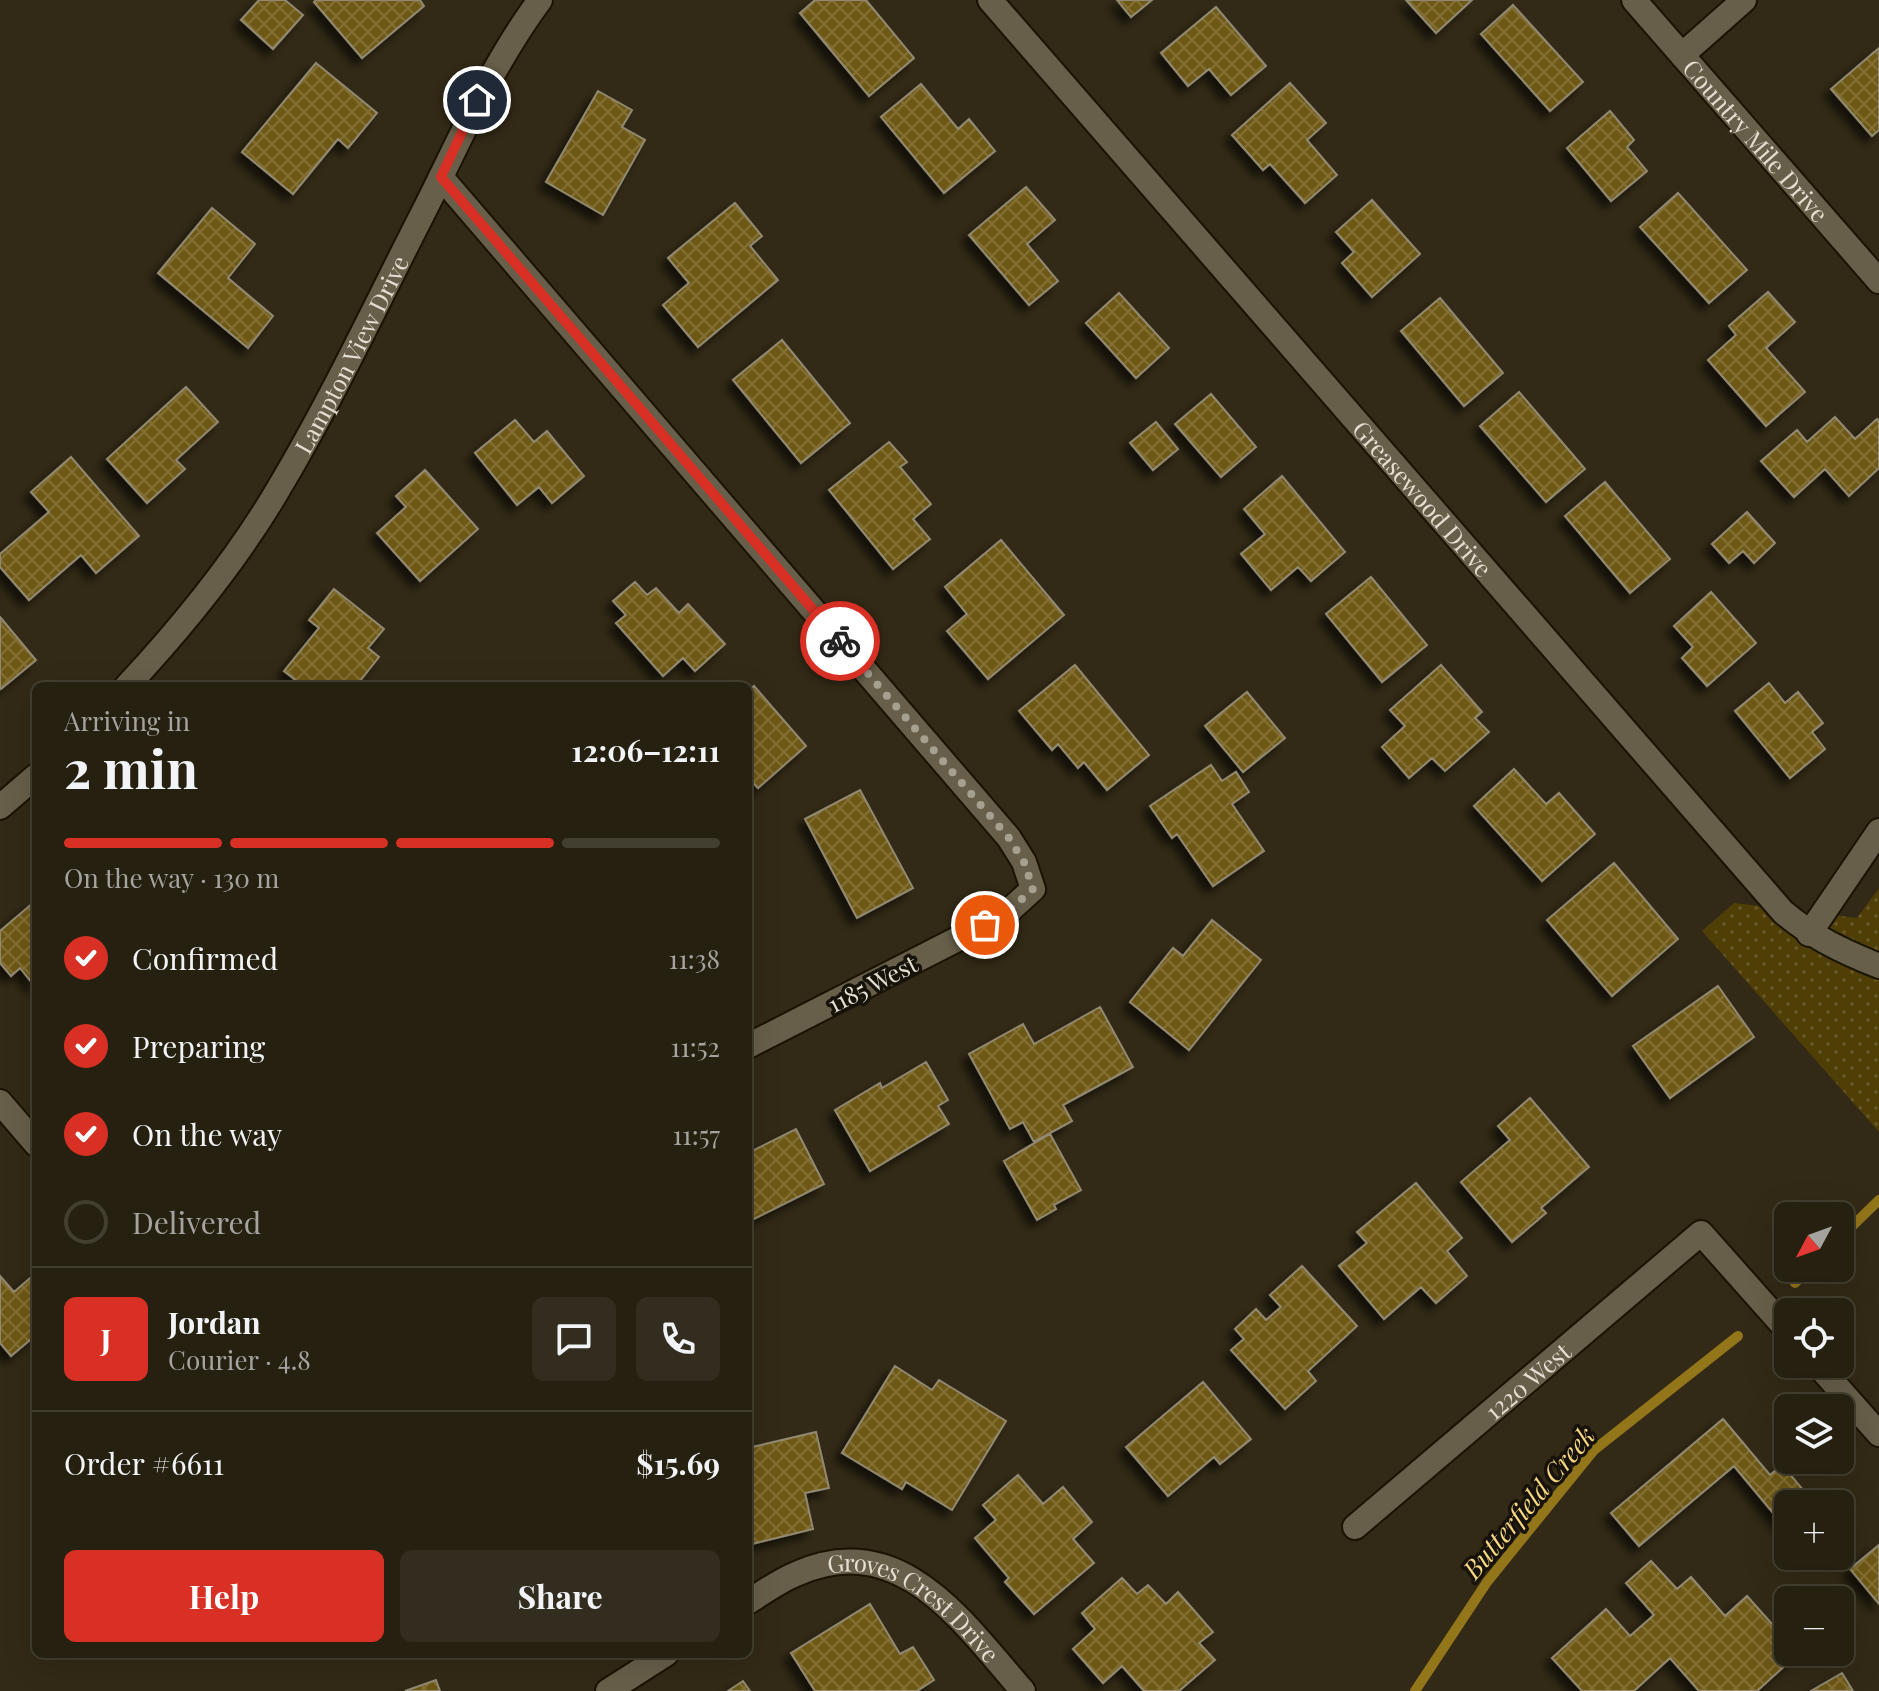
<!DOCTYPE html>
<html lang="en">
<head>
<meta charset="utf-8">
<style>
	body { margin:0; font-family:"Playfair Display",serif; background:#322d1e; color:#f1f3f6; height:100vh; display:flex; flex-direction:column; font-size:30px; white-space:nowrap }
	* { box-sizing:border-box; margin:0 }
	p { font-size:26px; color:#a4a39f }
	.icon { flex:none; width:44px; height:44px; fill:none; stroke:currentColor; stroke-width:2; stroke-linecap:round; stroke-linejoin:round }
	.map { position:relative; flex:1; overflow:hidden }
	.side { position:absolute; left:32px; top:682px; width:720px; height:976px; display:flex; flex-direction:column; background:#262010; border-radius:12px; box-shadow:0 8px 32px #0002,0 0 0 2px #423e30 }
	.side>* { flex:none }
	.needle { width:52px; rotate:229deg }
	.controls { position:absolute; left:1774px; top:1202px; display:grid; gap:16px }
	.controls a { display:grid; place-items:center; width:80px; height:80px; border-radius:12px; background:#262010; box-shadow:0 8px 32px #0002,0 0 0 2px #423e30; font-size:40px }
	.pin { position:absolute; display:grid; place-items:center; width:68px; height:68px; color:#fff; margin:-34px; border:4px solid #fff; border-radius:50%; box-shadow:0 2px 8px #0007 }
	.courier { position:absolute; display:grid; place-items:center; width:80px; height:80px; margin:-40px; border:6px solid #d93025; border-radius:50%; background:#fff; color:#222; box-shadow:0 2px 10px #0007 }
	.headline em { font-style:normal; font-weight:700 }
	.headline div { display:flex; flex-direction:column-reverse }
	.headline { display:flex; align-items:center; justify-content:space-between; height:136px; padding:0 32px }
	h1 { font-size:52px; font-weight:700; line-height:60px }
	.bar { display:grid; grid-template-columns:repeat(4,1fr); gap:12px 8px; align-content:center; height:96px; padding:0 32px }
	.bar i { height:10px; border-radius:6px; background:#423e30 }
	.bar .selected { background:#d93025 }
	.bar p { grid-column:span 4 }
	.line { display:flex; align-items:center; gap:20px; padding:0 32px; border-top:2px solid #423e30 }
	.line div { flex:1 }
	.round { display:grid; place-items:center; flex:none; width:84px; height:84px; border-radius:12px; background:#322d1e }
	ol { padding:0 32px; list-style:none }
	li { display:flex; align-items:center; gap:24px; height:88px }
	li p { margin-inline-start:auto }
	li .icon { padding:8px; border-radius:50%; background:#d93025; color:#fff; stroke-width:4 }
	li:last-child { color:#a4a39f }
	li i { width:44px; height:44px; border:4px solid #423e30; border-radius:50% }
	.cta { display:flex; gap:16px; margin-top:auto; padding:16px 32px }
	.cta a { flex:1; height:92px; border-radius:12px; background:#d93025; color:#fff; font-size:32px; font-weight:700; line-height:92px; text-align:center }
	.cta a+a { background:#322d1e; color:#f1f3f6 }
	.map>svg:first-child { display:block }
	.grass { fill:url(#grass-dots) }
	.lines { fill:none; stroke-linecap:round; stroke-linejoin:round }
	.stream { stroke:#93751a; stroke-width:10 }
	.building { fill:url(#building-cross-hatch); stroke:#928972; stroke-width:2; filter:url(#shadow) }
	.minor-casing { stroke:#1a1302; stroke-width:28 }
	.minor { stroke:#675f49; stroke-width:24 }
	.done { stroke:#a6a090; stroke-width:8; stroke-dasharray:0 14.4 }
	.route { stroke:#d93025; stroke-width:10 }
	.labels { text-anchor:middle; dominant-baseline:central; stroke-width:7; stroke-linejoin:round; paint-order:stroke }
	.street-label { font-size:24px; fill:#e4dfd2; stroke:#17130b }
	.water-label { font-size:26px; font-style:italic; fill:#f9d882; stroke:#17130b }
</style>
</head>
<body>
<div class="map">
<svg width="1879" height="1691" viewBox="0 0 1879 1691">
	<defs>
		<pattern id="grass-dots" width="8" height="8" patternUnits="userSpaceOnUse" patternTransform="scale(2)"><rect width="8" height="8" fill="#503e07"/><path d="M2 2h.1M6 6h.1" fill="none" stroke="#69592a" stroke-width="1.8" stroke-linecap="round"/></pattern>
		<pattern id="building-cross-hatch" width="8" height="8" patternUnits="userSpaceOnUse" patternTransform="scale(2)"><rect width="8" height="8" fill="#6e5814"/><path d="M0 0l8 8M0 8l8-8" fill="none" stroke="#837035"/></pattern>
		<filter id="shadow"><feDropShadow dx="-7" dy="7" stdDeviation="4" flood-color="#0009"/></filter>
	</defs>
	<rect width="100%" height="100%" fill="#322a16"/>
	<path class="grass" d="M1879,888V1132L1702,931L1734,903L1857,918Z"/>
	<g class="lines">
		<path class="stream" d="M1840,1238L1879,1200
			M1795,1283L1810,1268
			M1415,1691L1487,1582L1594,1450L1738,1336"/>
	</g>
	<path class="building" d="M259,0H285L303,15L273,49L241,20Z
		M316,0H420L424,6L362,58L314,2Z
		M815,0H866L914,58L869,96L800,13Z
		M1117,0H1152L1131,17Z
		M1406,0H1472L1436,33Z
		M1513,5L1583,82L1550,111L1481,34Z
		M1216,7L1266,66L1231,95L1209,69L1188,86L1161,53Z
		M1879,48V130L1872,136L1831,89Z
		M316,63L377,113L348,148L338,139L293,194L242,152Z
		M1290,83L1326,123L1307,140L1337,175L1305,203L1270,164L1263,170L1232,135Z
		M921,84L958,129L969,119L995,151L944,193L881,117Z
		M598,91L632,110L622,127L645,140L603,215L546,182Z
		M1610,111L1634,140L1627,147L1647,171L1611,201L1567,148Z
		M1026,187L1055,220L1027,244L1058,281L1029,305L969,235Z
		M1678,193L1747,270L1709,303L1640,227Z
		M1372,200L1420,254L1372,297L1342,263L1354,252L1336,232Z
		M735,203L762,236L750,246L778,280L698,347L663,305L689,283L668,258Z
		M212,208L255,244L228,278L273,316L248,348L158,273Z
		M1768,292L1795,322L1766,348L1805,392L1766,426L1708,360L1736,335L1729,326Z
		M1119,293L1169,348L1136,378L1086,323Z
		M1440,298L1503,373L1464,406L1401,331Z
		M782,340L850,423L801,463L733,380Z
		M186,387L218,422L176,460L185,469L147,503L107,459Z
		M1519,392L1585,469L1546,502L1480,426Z
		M1211,394L1256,447L1221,477L1175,424Z
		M1835,417L1855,439L1877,419L1879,421V468L1849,496L1825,469L1794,497L1761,461L1797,430L1807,442Z
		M515,420L534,442L547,431L584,476L552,503L539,487L517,505L475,453Z
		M1156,422L1178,449L1153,470L1130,443Z
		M889,442L907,462L900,467L931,504L913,519L930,539L893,569L829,490Z
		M71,457L139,536L96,573L81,555L29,600L0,567V554L49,512L31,492Z
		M425,470L478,529L420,581L377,533L406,507L396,496Z
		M1282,476L1345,552L1311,581L1298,567L1271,590L1241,554L1265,534L1244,509Z
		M1605,482L1670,559L1630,593L1565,516Z
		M1747,512L1775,543L1754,563L1743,551L1729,563L1712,544Z
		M1001,540L1064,615L988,679L947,631L967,614L945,587Z
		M1371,577L1427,645L1382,682L1326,614Z
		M635,582L647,595L656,588L679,613L688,604L725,644L695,671L683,658L663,676L616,623L626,615L613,601Z
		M334,589L384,629L368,648L379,657L356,686H303L284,671L319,628L309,620Z
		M1711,592L1756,643L1707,686L1682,658L1693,647L1674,626Z
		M0,617L36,660L1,689L0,687Z
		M1075,665L1149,755L1107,790L1084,762L1078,768L1058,744L1052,750L1019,711Z
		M1441,665L1482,712L1475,718L1489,732L1445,771L1432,758L1409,778L1382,747L1405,726L1390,710Z
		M1769,683L1785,703L1798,692L1823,723L1812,732L1825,749L1790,778L1735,711Z
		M754,686L806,746L758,788L748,777V691Z
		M1247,692L1285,738L1243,772L1205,726Z
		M1211,765L1222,781L1236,772L1249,792L1232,804L1264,851L1213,886L1177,834L1172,838L1150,806Z
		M1514,769L1546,804L1559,793L1595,834L1542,881L1474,806Z
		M860,790L913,888L857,918L805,819Z
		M1614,863L1678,939L1612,996L1547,920Z
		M34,902L36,904V988L20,968L11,976L0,963V931Z
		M1212,920L1261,960L1189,1050L1130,1002L1173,948L1183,956Z
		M1718,986L1754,1037L1670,1098L1633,1046Z
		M1100,1007L1133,1067L1063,1105L1072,1121L1034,1142L1023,1122L1010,1129L969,1054L1023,1024L1034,1044Z
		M926,1062L948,1100L938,1106L949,1124L870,1171L835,1110L880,1083L882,1088Z
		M1530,1098L1589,1167L1541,1208L1546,1213L1512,1242L1461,1182L1510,1140L1498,1126Z
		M796,1129L824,1184L748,1222V1153Z
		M1050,1134L1081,1190L1054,1205L1056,1209L1037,1220L1004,1161Z
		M1416,1183L1462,1238L1447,1251L1467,1276L1436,1303L1421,1287L1384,1319L1339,1266L1367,1243L1357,1232Z
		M1302,1266L1357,1326L1308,1371L1316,1381L1285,1409L1231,1350L1244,1339L1235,1329L1256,1309L1266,1320L1281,1307L1270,1295Z
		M36,1273V1335L11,1356L0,1343V1276L14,1292Z
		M895,1366L932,1390L939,1380L1006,1421L952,1510L906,1482L902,1489L842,1453Z
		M1203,1382L1251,1439L1220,1464L1214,1457L1168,1496L1126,1447Z
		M1723,1419L1770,1475L1782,1465L1815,1504H1788V1531L1734,1466L1639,1546L1611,1513Z
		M816,1432L829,1488L805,1493L813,1529L748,1545V1448Z
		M1018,1475L1043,1504L1063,1487L1092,1522L1073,1539L1094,1563L1034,1614L1005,1582L1009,1578L975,1538L996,1520L983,1505Z
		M1879,1545V1604L1850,1569Z
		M1651,1561L1677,1589L1691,1577L1725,1616L1747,1596L1788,1642V1652L1799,1653L1757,1691H1699L1670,1658L1634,1691H1582L1552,1658L1606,1609L1630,1636L1654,1615L1626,1583Z
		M1122,1578L1137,1594L1148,1585L1166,1604L1178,1592L1213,1632L1199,1643L1215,1660L1179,1691H1144L1122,1666L1103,1683L1073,1649L1095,1629L1082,1613Z
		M870,1604L900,1654L913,1647L934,1680L917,1691H815L791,1653Z
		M1842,1673L1853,1691H1811Z
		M436,1680L440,1691H405Z
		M743,1681L750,1691H728Z"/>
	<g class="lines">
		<defs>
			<g id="minor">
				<path id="s1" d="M990,0L1783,912C1814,938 1842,951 1879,966"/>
				<path id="s2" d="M1634,0L1879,281"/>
				<path d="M1682,55L1744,0"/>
				<path d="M441,177L1009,838L1024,862L1033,889L1011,909L985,925L748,1046"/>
				<path id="s3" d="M127,686C182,627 238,558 279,488C332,399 376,305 423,213C460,140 491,66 540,0"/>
				<path d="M0,807L36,776"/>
				<path d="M1809,934L1879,831"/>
				<path d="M0,1102L36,1144"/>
				<path d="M1817,1364L1879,1434"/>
				<path id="s4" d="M1355,1527L1701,1233L1788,1331"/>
				<path id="s5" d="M748,1602C764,1592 779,1581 796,1574C901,1527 963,1623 1023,1691"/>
				<path d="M608,1691L666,1654"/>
			</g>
		</defs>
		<use href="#minor" class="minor-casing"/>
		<use href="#minor" class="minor"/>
	</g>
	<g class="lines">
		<path class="done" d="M840,641L1009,838L1024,862L1033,889L1011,909L985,925"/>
		<path class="route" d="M477,100L441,177L840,641"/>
	</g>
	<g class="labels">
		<g class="street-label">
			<text stroke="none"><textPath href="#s2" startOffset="186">Country Mile Drive</textPath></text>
			<text stroke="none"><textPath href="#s3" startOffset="402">Lampton View Drive</textPath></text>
			<text stroke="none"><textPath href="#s1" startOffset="660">Greasewood Drive</textPath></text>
			<text transform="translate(872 983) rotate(-27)">1185 West</text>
			<text stroke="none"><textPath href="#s4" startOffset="226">1220 West</textPath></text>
			<text stroke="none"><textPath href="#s5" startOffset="190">Groves Crest Drive</textPath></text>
		</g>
		<g class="water-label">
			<text transform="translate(1528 1502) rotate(-50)">Butterfield Creek</text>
		</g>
	</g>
</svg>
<div class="controls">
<a><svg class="needle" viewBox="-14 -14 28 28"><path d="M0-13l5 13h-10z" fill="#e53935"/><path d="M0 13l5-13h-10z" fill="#a4a39f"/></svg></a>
<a><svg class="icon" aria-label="locate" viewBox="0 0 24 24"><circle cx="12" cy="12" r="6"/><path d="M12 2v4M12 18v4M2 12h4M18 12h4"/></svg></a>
<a><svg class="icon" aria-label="layers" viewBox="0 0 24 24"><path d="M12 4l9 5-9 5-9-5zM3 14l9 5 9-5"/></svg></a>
<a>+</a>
<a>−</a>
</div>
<div class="pin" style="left:985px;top:925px;background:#ea580c"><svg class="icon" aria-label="bag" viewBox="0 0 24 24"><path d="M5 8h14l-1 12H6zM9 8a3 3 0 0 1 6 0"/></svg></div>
<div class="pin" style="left:477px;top:100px;background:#1f2937"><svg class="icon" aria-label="home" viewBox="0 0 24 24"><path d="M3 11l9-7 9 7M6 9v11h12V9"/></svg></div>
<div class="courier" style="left:840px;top:641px"><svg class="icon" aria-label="bike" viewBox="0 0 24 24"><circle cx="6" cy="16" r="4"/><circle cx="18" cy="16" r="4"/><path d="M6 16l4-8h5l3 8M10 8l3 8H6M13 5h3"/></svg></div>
<section class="side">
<div class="headline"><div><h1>2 min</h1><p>Arriving in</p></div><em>12:06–12:11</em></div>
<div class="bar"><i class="selected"></i><i class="selected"></i><i class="selected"></i><i></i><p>On the way · 130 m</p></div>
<ol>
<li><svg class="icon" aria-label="check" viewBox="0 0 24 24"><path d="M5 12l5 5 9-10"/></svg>Confirmed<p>11:38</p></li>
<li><svg class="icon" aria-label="check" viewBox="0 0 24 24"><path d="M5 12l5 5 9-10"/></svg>Preparing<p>11:52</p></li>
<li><svg class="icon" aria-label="check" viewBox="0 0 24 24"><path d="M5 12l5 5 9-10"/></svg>On the way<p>11:57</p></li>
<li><i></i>Delivered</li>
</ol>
<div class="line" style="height:144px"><b class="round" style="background:#d93025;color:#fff">J</b><div><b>Jordan</b><p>Courier · 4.8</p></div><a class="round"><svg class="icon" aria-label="chat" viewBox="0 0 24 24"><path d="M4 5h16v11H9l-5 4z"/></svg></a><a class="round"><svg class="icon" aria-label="phone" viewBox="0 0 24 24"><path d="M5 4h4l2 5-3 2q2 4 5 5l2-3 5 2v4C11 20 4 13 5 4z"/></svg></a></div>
<div class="line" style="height:104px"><div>Order #6611</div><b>$15.69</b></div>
<div class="cta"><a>Help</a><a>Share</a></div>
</section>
</div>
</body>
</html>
